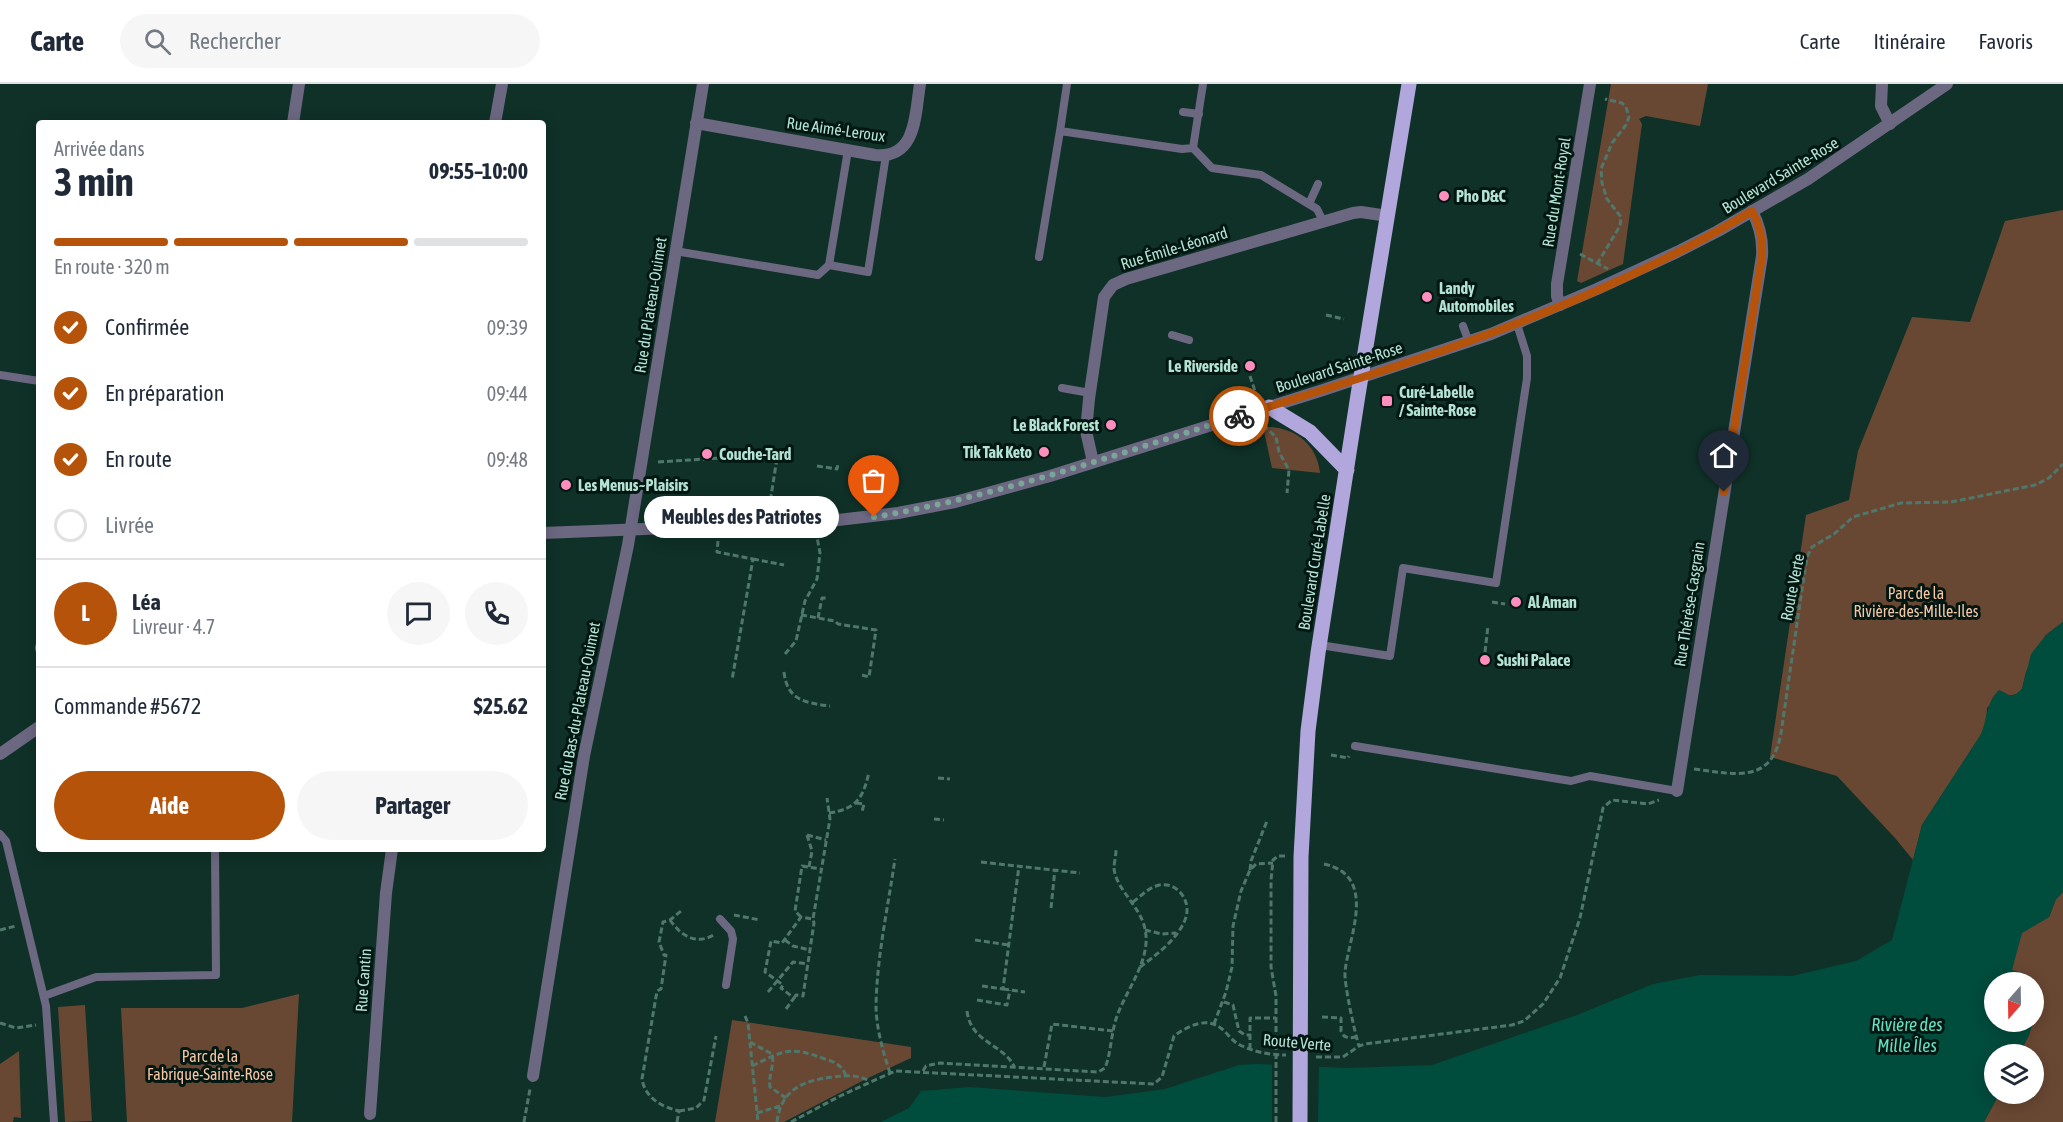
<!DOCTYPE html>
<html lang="fr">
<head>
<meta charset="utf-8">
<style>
	body { margin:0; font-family:"Asap Condensed",sans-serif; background:#f6f6f7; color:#1f2937; height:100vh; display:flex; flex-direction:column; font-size:22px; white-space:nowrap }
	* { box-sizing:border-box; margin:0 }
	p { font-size:20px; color:#747a83 }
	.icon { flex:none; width:33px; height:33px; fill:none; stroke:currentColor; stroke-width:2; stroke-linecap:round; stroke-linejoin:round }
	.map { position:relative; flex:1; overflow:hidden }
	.drawer { position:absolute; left:36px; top:36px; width:510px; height:732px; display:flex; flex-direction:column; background:#fff; border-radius:6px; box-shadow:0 3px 15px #0003 }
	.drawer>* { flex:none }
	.needle { width:39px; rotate:200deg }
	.tools { position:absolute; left:1984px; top:888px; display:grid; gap:12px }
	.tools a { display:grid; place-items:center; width:60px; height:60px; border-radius:50%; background:#fff; box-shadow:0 3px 15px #0003; font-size:30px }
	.pin { position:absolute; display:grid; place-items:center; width:51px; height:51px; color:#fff; margin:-62px -26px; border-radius:50% 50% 50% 0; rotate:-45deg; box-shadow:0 0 6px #0007 }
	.pin .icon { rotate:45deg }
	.courier { position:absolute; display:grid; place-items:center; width:60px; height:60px; margin:-30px; border:4px solid #b45309; border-radius:50%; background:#fff; color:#222; box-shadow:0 2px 8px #0007 }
	.bubble { position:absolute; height:42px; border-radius:21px; background:#fff; box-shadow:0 3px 15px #0003; font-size:20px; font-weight:700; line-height:42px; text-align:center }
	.head em { font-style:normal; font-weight:700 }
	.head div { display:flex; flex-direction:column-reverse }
	.head { display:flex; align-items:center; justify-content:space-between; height:102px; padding:0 18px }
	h1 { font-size:39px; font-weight:700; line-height:45px }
	.bar { display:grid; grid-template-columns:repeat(4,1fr); gap:9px 6px; align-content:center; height:72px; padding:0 18px }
	.bar i { height:8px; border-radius:4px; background:#e0e1e3 }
	.bar .on { background:#b45309 }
	.bar p { grid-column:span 4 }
	.line { display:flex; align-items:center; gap:15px; padding:0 18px; border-top:2px solid #e0e1e3 }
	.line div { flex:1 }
	.round { display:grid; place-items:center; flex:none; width:63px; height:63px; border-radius:32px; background:#f6f6f7 }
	ol { padding:0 18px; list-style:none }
	li { display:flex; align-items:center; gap:18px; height:66px }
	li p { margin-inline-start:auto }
	li .icon { padding:6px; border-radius:50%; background:#b45309; color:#fff; stroke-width:4 }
	li:last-child { color:#747a83 }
	li i { width:33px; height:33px; border:3px solid #e0e1e3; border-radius:50% }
	.primary-button { display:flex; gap:12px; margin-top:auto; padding:12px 18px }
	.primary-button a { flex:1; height:69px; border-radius:36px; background:#b45309; color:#fff; font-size:24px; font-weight:700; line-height:69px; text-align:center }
	.primary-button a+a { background:#f6f6f7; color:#1f2937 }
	header { display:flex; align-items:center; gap:36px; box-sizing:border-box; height:84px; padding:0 30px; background:#fff; border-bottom:2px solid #e0e1e3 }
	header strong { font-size:28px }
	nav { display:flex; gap:33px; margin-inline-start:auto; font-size:21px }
	.search { width:420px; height:54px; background:#f6f6f7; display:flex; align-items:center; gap:15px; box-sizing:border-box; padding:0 21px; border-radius:33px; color:#747a83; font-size:22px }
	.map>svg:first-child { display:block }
	.green { fill:#694833 }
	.water { fill:#004c3d }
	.pier { fill:#0f3128 }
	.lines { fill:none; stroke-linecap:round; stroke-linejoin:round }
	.path { stroke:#50776c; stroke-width:3; stroke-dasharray:6 3; stroke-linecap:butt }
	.service { stroke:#6d6882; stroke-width:8 }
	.minor { stroke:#6d6882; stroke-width:12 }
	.tertiary { stroke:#6d6882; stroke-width:12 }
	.primary { stroke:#b1a7dc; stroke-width:15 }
	.done { stroke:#7aa598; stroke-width:6; stroke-dasharray:0 10.8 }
	.route { stroke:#b45309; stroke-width:8 }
	.poi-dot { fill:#fd8ebe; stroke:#021711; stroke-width:2 }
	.labels { text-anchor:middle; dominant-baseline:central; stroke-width:6; stroke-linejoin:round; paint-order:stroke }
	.street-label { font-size:16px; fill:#b4e3d4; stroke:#021711 }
	.poi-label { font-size:16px; font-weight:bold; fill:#b4e3d4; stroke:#021711; text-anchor:start }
	.park-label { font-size:16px; fill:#f8c5a5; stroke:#021711 }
	.water-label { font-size:18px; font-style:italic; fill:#66e1c1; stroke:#021711 }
</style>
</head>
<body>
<header>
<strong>Carte</strong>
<div class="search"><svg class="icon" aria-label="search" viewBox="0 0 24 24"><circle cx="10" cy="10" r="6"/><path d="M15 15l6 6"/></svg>Rechercher</div>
<nav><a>Carte</a><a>Itinéraire</a><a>Favoris</a></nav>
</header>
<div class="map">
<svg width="2063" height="1038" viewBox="0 0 2063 1038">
	<rect width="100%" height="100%" fill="#0f3128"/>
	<path class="green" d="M1611,0H1708L1700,42L1646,32L1639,35L1642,40L1623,180L1581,199L1577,197Z
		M2063,126V538L2046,551L2026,588L2022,605L2017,610L2008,612L2003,608L1987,624L1986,641L1980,652L1922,741L1913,776L1895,754L1837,692L1770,673L1806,431L1849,416L1858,367L1912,233L1970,238L2005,137Z
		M1263,343C1293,342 1317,359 1320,389L1272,384Z
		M2063,808V1038H1984L1999,1010H2034V970H2019L2029,951L2038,915L2034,907V898H2029L2025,890L2011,886L2022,848L2049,833L2056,815Z
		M299,910L292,1038H127L121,924H242Z
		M85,921L92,1037L65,1038L58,923Z
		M732,936L911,963V974L866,995L784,1038H715Z
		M19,967L21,1034L14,1033L13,1038H0V980Z"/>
	<path class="water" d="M2063,538V808L2056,815L2049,833L2022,849L2012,886L2025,890L2029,898H1995V938H2033L2029,951L2019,970H1995V1010H1999L1984,1038H881L909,1024L921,1007L969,1003L1105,1013L1165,1005L1239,981L1257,980L1347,984L1432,981L1577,931L1653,900L1700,891L1792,892L1856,877L1892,856L1922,741L1980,652C1988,636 1985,619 1999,606C2011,611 2010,616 2022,605L2031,570L2046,551Z"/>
	<path class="pier" d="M1272,979L1319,980L1318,1038H1272Z"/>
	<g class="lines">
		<path class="path" d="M1580,170L1608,185
			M1597,180L1620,142L1621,133L1607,115L1602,99L1601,85L1612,59L1626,41L1629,33L1626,23L1622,19L1605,15
			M1326,231L1344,235
			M1250,292L1257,313
			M1265,340L1267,345L1276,353L1279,368L1289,386L1287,409
			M658,378L737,373
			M817,382L837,385L838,380
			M769,425L777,374
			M718,457L717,468L753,475L732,596
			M753,475L784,481
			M1492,518L1505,520
			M801,531L835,537L838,540L876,546L869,593L862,591
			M818,534L822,514H827
			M1485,568L1488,542
			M785,570L796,557L805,517L817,495L820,469L817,453
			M784,588C787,616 805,619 830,622
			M1331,671L1348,674L1349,672
			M1694,685C1734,690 1772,701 1781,649L1805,485L1807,473L1812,463L1834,450L1853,433L1901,419L1951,418L2035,401L2049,394L2063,380
			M938,694L950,695
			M856,719L864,720L862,728
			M829,729C856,725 863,715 869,688
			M934,735L944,736
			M807,751L812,767L809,783
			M807,751L826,756
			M981,778L1080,789
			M1324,780C1379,792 1348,854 1345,888C1344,900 1355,950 1359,962
			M1250,786L1251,777L1267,737
			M1133,818C1140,813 1147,805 1156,802C1176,795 1193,817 1185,836C1177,856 1156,871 1140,883
			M1051,824L1055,785
			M734,831L760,836
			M801,833L795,827L802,782L821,785
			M670,836C681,852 697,862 715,850
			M0,846L16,842
			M1145,846L1162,850L1176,849
			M785,856L793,862L810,866
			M975,856L1009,861
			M982,902L1003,905L1019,782
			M1003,905L1025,908
			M768,908L793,878L808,880
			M794,914L796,911L803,912L814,839L813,835
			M977,916L1007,921L1010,906
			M1224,918L1233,921L1239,947L1245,951H1251
			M786,925L794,914L781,904L783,901L765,888L771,857L782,859L801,833L813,835L830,735L827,714
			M967,927C971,959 1002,959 1014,982
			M745,932L748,939L758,1038
			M1322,933L1341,934V947L1344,952L1349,954L1357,953
			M0,939L16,944L36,941
			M1214,940L1226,908L1232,883L1233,842L1241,807L1250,786L1256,780L1273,779
			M750,958L772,970C775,981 768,991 770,1003L786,1014
			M1250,965V934H1276
			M1316,973H1343L1359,962L1365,960L1512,941L1524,937L1543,920L1560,894L1580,834L1603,724L1612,716L1648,720L1659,716
			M752,982C785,966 790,962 825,975C835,978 842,981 846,992
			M1044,983L1052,940L1113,947
			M923,987L926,982L940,979L1098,988L1105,984C1111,969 1111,951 1116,935C1125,907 1152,876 1145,845C1141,823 1115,804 1114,784C1114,779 1116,772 1116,766
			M890,989C883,968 876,943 876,921C877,872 888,823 895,775
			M679,1027L696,1024L704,1016L716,952
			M757,1029L780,1022
			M524,1038L530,1005
			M677,1038L679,1027C662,1023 645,1014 642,995L657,907L661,905L666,871H664L659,858L663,838L670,836L681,827
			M777,1038C781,1005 804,996 834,993C847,991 858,991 870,997
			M791,1038L840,1012L895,987L1154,1000L1162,993L1174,952C1188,942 1207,932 1222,945C1228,950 1232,957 1240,961C1254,968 1270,971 1286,971
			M1276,1038V912L1271,883V796L1273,776L1278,772H1286"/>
		<path class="service" d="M1067,0L1060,47L1182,65L1193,64
			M1203,0L1193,64L1212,84L1261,91L1317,125L1323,137
			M1183,28L1199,30
			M848,66L829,181L868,188L886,71
			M1309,120L1318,100
			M675,167L818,191L829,181
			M1039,173L1060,47
			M1463,242L1469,258
			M1172,251L1189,256
			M0,291L39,297
			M1062,304L1090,309
			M1320,561L1390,572L1403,484L1496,499L1527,294V272L1517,240
			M39,563V565
			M1355,662L1571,697L1590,692L1677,707
			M0,750L6,757L46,922L54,1038
			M720,835L731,847L733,855L726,901
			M44,912L96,893L216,891L215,765"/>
		<path class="minor" d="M1882,0L1881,22L1890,40
			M293,39L299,0
			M495,39L502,0
			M696,39L875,71C917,75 915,30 920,0
			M1560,221L1557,212V200L1590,0
			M1093,378L1086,347L1089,315L1104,213L1113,201L1126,195L1353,129L1361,128L1388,132
			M1677,707L1762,172C1763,156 1760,142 1752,127
			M533,992L584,672L628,461L703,0
			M370,1030L386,809L392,765"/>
		<path class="tertiary" d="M543,449L821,438L898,429L955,418L1050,392L1323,306L1491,250L1597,205L1677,168L1718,147L1808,95L1947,0
			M0,670L39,643"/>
		<path class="primary" d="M1269,323L1310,348L1347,386
			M1300,1038L1301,773L1308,647L1318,569L1358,311L1409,0"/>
	</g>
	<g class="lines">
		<path class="done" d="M874,433C999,412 1118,370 1239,332"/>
		<path class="route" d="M1239,332C1414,278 1593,223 1752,127C1760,141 1763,156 1762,172L1724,408"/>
	</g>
	<g class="poi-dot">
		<circle cx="1444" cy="112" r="6"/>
		<circle cx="1427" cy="213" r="6"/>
		<circle cx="1250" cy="282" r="6"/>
		<rect x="1381" y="311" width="12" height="12" rx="3"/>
		<circle cx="1111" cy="341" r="6"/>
		<circle cx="1044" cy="368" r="6"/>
		<circle cx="707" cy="370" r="6"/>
		<circle cx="566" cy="401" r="6"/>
		<circle cx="1516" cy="518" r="6"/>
		<circle cx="1485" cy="576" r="6"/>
	</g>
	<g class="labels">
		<g class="street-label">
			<text transform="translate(836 45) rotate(8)">Rue Aimé-Leroux</text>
			<text transform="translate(1780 91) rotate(-31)">Boulevard Sainte-Rose</text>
			<text transform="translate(1556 108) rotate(-81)">Rue du Mont-Royal</text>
			<text transform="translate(1174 164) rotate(-17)">Rue Émile-Léonard</text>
			<text transform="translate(650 221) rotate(-81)">Rue du Plateau-Ouimet</text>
			<text transform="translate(1339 283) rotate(-18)">Boulevard Sainte-Rose</text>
			<text transform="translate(1314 478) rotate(-81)">Boulevard Curé-Labelle</text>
			<text transform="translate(1792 503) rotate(-79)">Route Verte</text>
			<text transform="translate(1689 520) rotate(-81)">Rue Thérèse-Casgrain</text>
			<text transform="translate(577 627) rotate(-79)">Rue du Bas-du-Plateau-Ouimet</text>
			<text transform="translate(363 896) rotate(-86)">Rue Cantin</text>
			<text transform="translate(1297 958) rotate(5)">Route Verte</text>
		</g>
		<g class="poi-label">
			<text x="1456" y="112">Pho D&amp;C</text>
			<text x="1439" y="204">Landy<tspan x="1439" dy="18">Automobiles</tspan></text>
			<text x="1238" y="282" text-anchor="end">Le Riverside</text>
			<text x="1399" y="308">Curé-Labelle<tspan x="1399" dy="18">/ Sainte-Rose</tspan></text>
			<text x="1099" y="341" text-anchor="end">Le Black Forest</text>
			<text x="1032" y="368" text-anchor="end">Tik Tak Keto</text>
			<text x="719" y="370">Couche-Tard</text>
			<text x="578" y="401">Les Menus~Plaisirs</text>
			<text x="1528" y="518">Al Aman</text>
			<text x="1497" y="576">Sushi Palace</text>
		</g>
		<g class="park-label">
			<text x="1916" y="509">Parc de la<tspan x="1916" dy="18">Rivière-des-Mille-Iles</tspan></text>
			<text x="210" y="972">Parc de la<tspan x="210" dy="18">Fabrique-Sainte-Rose</tspan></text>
		</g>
		<g class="water-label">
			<text x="1907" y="940">Rivière des<tspan x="1907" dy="21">Mille Îles</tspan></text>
		</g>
	</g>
</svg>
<div class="tools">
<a><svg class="needle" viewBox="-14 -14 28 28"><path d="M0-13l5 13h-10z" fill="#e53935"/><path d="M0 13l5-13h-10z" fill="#747a83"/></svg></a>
<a><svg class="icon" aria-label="layers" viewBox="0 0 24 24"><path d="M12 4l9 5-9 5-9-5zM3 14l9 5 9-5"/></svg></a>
</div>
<div class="pin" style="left:874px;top:433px;background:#ea580c"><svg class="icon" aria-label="bag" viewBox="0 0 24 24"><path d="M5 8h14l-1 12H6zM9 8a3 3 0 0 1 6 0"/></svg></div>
<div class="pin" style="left:1724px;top:408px;background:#1f2937"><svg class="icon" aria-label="home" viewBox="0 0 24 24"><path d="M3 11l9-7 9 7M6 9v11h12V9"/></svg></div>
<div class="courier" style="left:1239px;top:332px"><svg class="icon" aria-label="bike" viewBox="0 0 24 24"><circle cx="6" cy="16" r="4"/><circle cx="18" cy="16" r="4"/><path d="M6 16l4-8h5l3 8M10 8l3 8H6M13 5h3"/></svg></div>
<div class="bubble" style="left:644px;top:412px;width:195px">Meubles des Patriotes</div>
<section class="drawer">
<div class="head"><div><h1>3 min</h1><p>Arrivée dans</p></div><em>09:55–10:00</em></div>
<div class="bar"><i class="on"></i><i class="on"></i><i class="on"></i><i></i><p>En route · 320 m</p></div>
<ol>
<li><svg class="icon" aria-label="check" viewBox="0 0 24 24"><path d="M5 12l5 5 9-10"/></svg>Confirmée<p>09:39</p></li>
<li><svg class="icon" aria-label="check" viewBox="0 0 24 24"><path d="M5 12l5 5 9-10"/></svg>En préparation<p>09:44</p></li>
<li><svg class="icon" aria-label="check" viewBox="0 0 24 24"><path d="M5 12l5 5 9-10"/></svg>En route<p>09:48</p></li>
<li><i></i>Livrée</li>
</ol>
<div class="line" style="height:108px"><b class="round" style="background:#b45309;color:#fff">L</b><div><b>Léa</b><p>Livreur · 4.7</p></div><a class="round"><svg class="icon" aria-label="chat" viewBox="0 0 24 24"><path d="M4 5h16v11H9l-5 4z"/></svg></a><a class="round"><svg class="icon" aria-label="phone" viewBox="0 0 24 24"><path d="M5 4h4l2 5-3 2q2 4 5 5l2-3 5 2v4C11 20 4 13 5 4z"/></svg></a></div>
<div class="line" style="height:78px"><div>Commande #5672</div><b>$25.62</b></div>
<div class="primary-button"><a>Aide</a><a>Partager</a></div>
</section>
</div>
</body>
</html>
